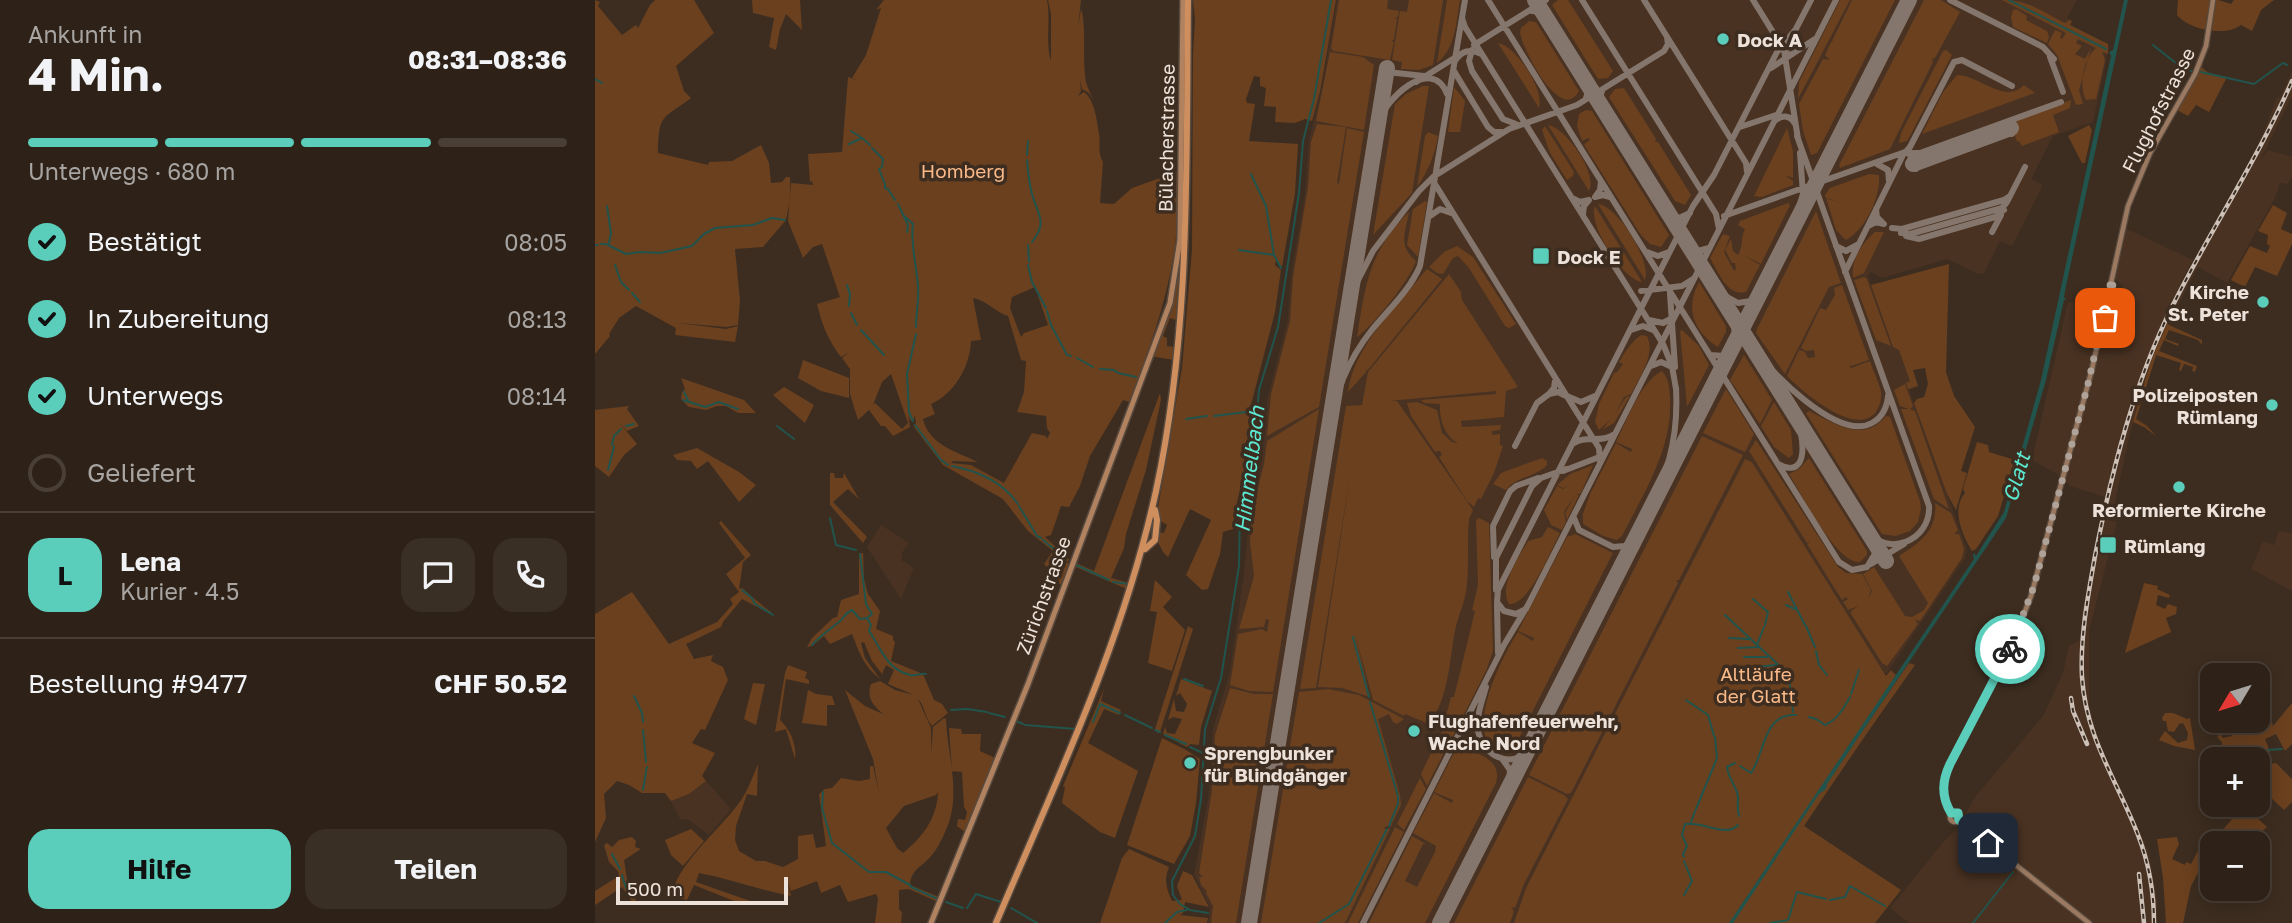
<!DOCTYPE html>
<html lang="de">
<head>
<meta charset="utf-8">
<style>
	body { margin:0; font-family:"Golos Text",sans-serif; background:#3a2f25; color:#f1f3f6; height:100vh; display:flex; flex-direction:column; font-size:26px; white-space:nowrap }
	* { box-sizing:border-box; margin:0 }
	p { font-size:23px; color:#a7a4a2 }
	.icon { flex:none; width:38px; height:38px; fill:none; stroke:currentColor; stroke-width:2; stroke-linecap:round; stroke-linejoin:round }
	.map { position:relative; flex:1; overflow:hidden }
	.panel { display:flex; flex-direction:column; background:#2e2218; width:595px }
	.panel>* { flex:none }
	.needle { width:46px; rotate:232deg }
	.tools { position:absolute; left:1605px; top:663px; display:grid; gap:14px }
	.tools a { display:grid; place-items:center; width:70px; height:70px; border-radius:14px; background:#2e2218; box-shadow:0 4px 18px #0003,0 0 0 2px #493f37; font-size:35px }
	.scale { position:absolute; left:21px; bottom:18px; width:172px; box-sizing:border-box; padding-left:7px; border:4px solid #ede2da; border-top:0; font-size:19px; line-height:24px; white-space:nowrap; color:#ede2da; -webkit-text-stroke:5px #3d2d20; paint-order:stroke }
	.pin { position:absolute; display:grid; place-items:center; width:60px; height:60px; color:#fff; margin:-30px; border-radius:14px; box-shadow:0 4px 10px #0006 }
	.courier { position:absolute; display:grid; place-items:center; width:70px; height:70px; margin:-35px; border:5px solid #5bcebb; border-radius:50%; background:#fff; color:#222; box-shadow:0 2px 9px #0007 }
	.head em { font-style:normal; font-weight:700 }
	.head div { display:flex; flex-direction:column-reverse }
	.head { display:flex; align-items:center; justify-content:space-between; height:119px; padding:0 28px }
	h1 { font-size:46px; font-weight:700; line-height:52px }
	.bar { display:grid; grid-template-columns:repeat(4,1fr); gap:10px 7px; align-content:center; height:84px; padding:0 28px }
	.bar i { height:9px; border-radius:5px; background:#493f37 }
	.bar .on { background:#5bcebb }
	.bar p { grid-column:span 4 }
	.line { display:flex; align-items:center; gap:18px; padding:0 28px; border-top:2px solid #493f37 }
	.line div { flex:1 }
	.round { display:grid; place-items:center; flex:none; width:74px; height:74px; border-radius:21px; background:#3a2f25 }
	ol { padding:0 28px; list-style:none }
	li { display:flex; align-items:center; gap:21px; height:77px }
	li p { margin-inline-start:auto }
	li .icon { padding:7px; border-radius:50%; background:#5bcebb; color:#111; stroke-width:4 }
	li:last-child { color:#a7a4a2 }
	li i { width:38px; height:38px; border:4px solid #493f37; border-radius:50% }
	.primary-button { display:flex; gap:14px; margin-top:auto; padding:14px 28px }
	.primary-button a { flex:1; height:80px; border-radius:21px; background:#5bcebb; color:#111; font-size:28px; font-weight:700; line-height:80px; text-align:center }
	.primary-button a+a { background:#3a2f25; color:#f1f3f6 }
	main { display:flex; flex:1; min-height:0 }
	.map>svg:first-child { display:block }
	.built { fill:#493222 }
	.green { fill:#6a401f; fill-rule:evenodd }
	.water { fill:#21544c }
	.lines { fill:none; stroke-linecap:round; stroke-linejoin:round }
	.stream { stroke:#21544c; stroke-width:2 }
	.taxiway { stroke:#84766c; stroke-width:6 }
	.runway { stroke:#84766c; stroke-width:16 }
	.secondary-casing { stroke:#584a3f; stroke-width:7 }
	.primary-casing { stroke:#584a3f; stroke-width:8 }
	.highway-casing { stroke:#584a3f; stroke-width:9 }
	.secondary { stroke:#9a7960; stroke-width:4.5 }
	.primary { stroke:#b1825f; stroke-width:5 }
	.highway { stroke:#cf8e5d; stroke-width:6 }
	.rail-casing { stroke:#ccc0b7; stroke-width:4.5 }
	.rail { stroke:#3d2d20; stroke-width:2; stroke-dasharray:5; stroke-linecap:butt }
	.done { stroke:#afa399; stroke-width:7; stroke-dasharray:0 12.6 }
	.route { stroke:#5bcebb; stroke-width:9 }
	.poi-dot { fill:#5bcebb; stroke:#3d2d20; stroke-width:2.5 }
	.labels { text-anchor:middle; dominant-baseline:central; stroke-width:7; stroke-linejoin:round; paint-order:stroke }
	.poi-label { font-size:19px; font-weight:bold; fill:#ede2da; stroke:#3d2d20; text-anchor:start }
	.street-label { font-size:19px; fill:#ede2da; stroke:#3d2d20 }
	.park-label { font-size:19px; fill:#fab988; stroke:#3d2d20 }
	.water-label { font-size:21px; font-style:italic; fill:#5ce7d1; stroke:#3d2d20 }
</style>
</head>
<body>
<main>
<section class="panel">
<div class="head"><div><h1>4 Min.</h1><p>Ankunft in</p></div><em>08:31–08:36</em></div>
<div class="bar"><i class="on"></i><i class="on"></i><i class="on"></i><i></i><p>Unterwegs · 680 m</p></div>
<ol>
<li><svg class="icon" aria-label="check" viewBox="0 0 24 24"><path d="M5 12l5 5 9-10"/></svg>Bestätigt<p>08:05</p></li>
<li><svg class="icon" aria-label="check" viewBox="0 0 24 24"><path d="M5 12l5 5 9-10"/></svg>In Zubereitung<p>08:13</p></li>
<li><svg class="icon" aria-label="check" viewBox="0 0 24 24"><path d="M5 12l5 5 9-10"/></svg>Unterwegs<p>08:14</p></li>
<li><i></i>Geliefert</li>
</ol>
<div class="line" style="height:126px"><b class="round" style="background:#5bcebb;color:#111">L</b><div><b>Lena</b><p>Kurier · 4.5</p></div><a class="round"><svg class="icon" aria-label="chat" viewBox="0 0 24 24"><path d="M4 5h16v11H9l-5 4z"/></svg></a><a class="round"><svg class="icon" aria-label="phone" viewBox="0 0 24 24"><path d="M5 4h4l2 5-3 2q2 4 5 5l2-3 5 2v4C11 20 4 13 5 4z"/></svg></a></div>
<div class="line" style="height:91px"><div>Bestellung #9477</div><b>CHF 50.52</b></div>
<div class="primary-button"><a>Hilfe</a><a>Teilen</a></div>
</section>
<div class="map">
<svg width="1697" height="923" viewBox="0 0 1697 923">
	<rect width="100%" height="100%" fill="#3d2d20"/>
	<path class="built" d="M742,0H1482L1472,18L1477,21L1475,25L1513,44L1514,47L1498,122L1458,136L1436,179L1448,185L1417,246L1405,241L1389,273L1383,274L1352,259L1287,278L1276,272L1273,276L1295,339L1309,345L1323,386L1314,390L1372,549L1370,558L1292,673H1289L1157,462L1150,459L931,888L922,914L927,923H613L615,907L599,875L614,794L618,729L635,672L649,573L655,508L667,459L672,400L693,319L696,276L710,194L714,140L727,88Z
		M1697,71V96L1664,163L1673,150L1697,157V176L1693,184L1685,183L1679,200L1632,283L1603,267L1572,326L1536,429L1516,520L1522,522L1494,631V706L1504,742L1553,850L1562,899V923H1314L1295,908L1349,841L1368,824V819L1380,797L1448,716L1468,673L1474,646L1485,640L1486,636L1487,613L1506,517L1502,512L1504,503L1508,505L1510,497L1475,486L1464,475L1437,460L1473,302L1517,311L1528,289L1526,284L1520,278L1530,228L1598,260L1574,304L1661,152L1682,97L1685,98Z
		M286,525L314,543L306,554L308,556L306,560L319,568L306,599L272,547Z
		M1684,531L1697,533V591L1656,569L1668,541L1679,545Z
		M111,781L136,809L114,835L94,820L85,819L76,801L94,794Z"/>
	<path class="green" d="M0,0L5,2L3,6L27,35L41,25L43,28L55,5L60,0H99L119,33L81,66L89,91L96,98C67,120 64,113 63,153L113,165L114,162L137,161L166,145L174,163L176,183L187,182L191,177H195V200L191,220L168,247L140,249L145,300L143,325L131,327L83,323L131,329L143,326L140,342L80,335L81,328L41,306L24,318L14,334L15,336L0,354Z
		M157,0H205L207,30L191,14L185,29L181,50L174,47L179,18L158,13Z
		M289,0H452C456,20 450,42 456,61V14L453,0H486L483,28L486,9C491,21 488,57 490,74C490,84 495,91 498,100L494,93L487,89L485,80L486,91L483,96L489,92C500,100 502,121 504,134C506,143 502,153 508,162L505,203L519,204L537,188L582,172C582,197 583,223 580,247C572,301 554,351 534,402L528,400L495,456L485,486L474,507L466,506L456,535L450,537L474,559L473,562L461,554L474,564L466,585C459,580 457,571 449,564L458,551L433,531L408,499L348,465L319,427L321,422L319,414V419L316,421L313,416L315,427L298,436L290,426H286L274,410L263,420L255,394V369L247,358L253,353L246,357C233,340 227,325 222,304L245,297L227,244L218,247L208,258L193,221L196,183L218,185L217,181L215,182L213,154L247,152L253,77L261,80L257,78L271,55L286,8L281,10ZM440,287L453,325L429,333L426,337L415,308L417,297ZM378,298C391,300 400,312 413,316L426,360L431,361L429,392L422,412L451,416L452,428L455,433L452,439L451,436L437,433L409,483L376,465L356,463L358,461L383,462C362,452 334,445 328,419L340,414L336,404C359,394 375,367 376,341L386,340ZM296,374L313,423L307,429L280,403L278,405L287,382Z
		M598,0H741L725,92L717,121L710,119L700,123L680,122L681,107L669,106L671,88L665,86V77L659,76L651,99L652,103L660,104L654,141L703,144L700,193L687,267L681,260L680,265L686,270L680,312L656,405L652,411C665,439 639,496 638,529L628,532L625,554L613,589L607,590L591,575L616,520L595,509L573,557L568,552L562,540L554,541L558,531L569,533L572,525L564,520L562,514L587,368L597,250L598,54L600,19Z
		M744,0H793L792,9L804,11L803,17L800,18L802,19L799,40H796L799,42L795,60L738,51L736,48Z
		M814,0H848L838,65L824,70L806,69L807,62L797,60L805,11L812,12Z
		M852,0H865C861,22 861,48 842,63Z
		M963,0H973L1018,71L1013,78L1003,79L957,5Z
		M1245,0H1255L1203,99L1204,82Z
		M1257,0H1300L1222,153L1216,155L1208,131L1204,104L1228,59L1235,60L1230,55L1236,42H1239L1237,41Z
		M1329,0H1346L1365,12L1340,58L1337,59L1338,62L1295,149L1245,168L1244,165Z
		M1407,0C1434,0 1448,12 1470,23L1474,20L1477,21L1475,25L1513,44V54L1507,52L1510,60L1501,99L1491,100C1483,86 1489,57 1501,48L1483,39L1481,43L1487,46L1480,54L1490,59L1496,48L1484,90L1488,104L1481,105L1462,55L1453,44L1460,30L1467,33L1465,37L1467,39L1471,33Z
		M1583,0H1623L1636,4L1639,0H1679L1666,10L1657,31L1646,25C1631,37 1594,30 1582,15Z
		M1421,9L1432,16L1431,20L1452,31L1454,37L1452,43L1418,27L1416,17L1418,10Z
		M934,21L941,22L984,91C966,125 927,49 925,32L926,28Z
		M903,43C921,46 950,90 944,108Z
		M1351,50L1357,55L1315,136L1312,141L1304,143L1306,133L1348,51Z
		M735,52L768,57L779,65L769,130L721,121Z
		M1609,57L1607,68L1614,73L1632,77L1614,112L1601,105L1593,116L1582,110L1595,89Z
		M1362,75C1384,75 1410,105 1429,85L1440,93L1327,134L1348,92Z
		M828,86H834L817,193L778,235L800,104L811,94Z
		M859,87L870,101L865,132H853Z
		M1029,88L1061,139L1060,142H1063L1096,195L1090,205L1080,201L1014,97L1020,89Z
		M1476,100L1475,108L1458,115L1464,132L1427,146L1424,141L1422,142L1416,122Z
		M991,110L997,111L1074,235L1066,247L1055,244L1046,235L991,148L989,144L995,140L993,138L987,141L982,126L984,114Z
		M722,124L751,127L742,183L744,184L752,128L769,132L724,407L672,436L676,394L695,321L698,277L713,187L716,142Z
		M953,125C971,128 1003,173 994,191Z
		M1412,125L1413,127L1405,131L1406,134L1415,131V134L1322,168L1321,165L1329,162L1328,159L1319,162L1318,159Z
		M1494,125L1497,130L1490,163H1487L1473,136Z
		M950,126L979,172L978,176L972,180L955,153L947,130Z
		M1192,128L1198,151V178L1190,175L1198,181V185L1167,197L1159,196Z
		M833,132L843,136C840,155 833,171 822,187L830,136Z
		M1274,174L1284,175C1286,197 1270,230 1251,240L1241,230L1231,198L1246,203L1230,197V195L1235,188Z
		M830,201L832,202L823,257L812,245L818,209Z
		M1193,203L1195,205L1166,264L1148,255L1165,265L1151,292C1132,297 1123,271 1115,258L1128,234L1135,236L1129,252L1139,271L1141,269L1140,263H1137L1130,250L1136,239L1138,251L1143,255C1149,244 1145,239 1150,229L1143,225L1145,221Z
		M1003,204C1023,206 1057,262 1050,280Z
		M1678,205L1692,213L1686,229L1697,234V244L1682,276L1660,267L1650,287L1636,280L1655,246L1672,253L1675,246L1672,244L1673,235L1663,231Z
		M1000,206L1047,282C1028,280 992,224 1000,206Z
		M1221,211L1246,283L1234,287L1190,374L1161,333L1162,329Z
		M814,212C810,234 803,245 821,261C816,279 777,327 762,337C770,286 774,251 814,212Z
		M1280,232H1289L1269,273L1258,278C1255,261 1268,242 1280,232Z
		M862,246L878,257L921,324L914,328L910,326L874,268L863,256L858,258L848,274L842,273L834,267L849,252Z
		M584,255L587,256L582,317L580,320L575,318L568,336L572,338V346L579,347V360L556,356L563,346H560L574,310Z
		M1354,264L1351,372L1359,396L1380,427L1366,471L1372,473L1361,510L1352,494L1319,403L1322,399L1329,397L1333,384L1330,368L1318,370L1323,386L1313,389L1311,383L1315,381L1304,350L1298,347L1276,285Z
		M832,269L847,279L773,370L770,369L772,371L753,392C759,345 803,305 832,269Z
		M854,274L866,292L867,300L923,387L911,391L909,417L866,421L867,427L906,425L905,430L897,431V435L905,434V445L908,446L899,473L886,499L883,498L879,507L872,501L844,457L847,455L845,451L840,452L816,416L812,403L822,402L842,410L847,433L857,442L863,443C850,437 844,419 845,404L829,403L826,400L901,394V391L794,401H802L878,510L874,519C872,540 874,562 872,584C871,601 863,615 860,631C854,663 854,697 834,724L810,714L809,716L778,700L760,634L775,697L747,688L723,687L756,470L721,688L705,689L751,406L767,405L773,372Z
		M1269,277L1272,279L1296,346L1281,340L1259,280Z
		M1104,282L1131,326V332L1123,347C1098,331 1090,308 1104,282Z
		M1247,285L1274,360L1256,366L1254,365L1256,368L1275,361C1278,371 1284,382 1286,392C1287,399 1285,407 1280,413C1259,437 1207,391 1192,376L1204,350L1210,352L1213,358L1220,357L1219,350L1211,351L1206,348L1225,308L1231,310L1240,295L1239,288Z
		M1572,324L1607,340V345L1603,340L1574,330L1570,339L1584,344L1583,346L1569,340L1564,351L1602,366L1600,372L1597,371L1598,367L1589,364L1586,371L1584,370L1586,363L1561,355L1541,419L1552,426L1561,436L1549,427L1538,422L1556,361Z
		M1087,330L1104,346L1114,365L1092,407L1085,331Z
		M1046,335L1052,336C1061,354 1044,378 1036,394L1029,397L1020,414L1031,397L1035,396L1019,423L1007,430L1015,420L1004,430L1000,422L1004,404L1019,373L1022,372L1028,364L1024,362C1030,352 1036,342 1046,335Z
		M1149,355L1177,400L1165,424L1135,380Z
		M208,360L254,378V398L226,391L203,378Z
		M1067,371C1074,379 1074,386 1075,397C1078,448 1050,491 1027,536L1022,540L1008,536L988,524V514L995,494L1021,443L1036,452L1037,449L1021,442C1031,422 1046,381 1067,371Z
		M86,378L149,400L161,413H143L131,406H122L111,410L94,407L86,399L87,392L90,389Z
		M1310,384L1318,406L1315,409L1320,411L1354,509L1339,499L1306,409H1314L1305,406L1299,390Z
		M189,387L219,405L210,423L178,395Z
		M1131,389L1159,434L1150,452L1108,433Z
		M565,393L566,400L551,470L531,534L529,548L516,578L534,583L532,589L476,565L479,562L499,571Z
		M1179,402L1196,430L1198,454L1194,458L1179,447L1166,426Z
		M34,406L32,409L44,426L32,431L23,421L42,444L29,455L14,477L0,466V410Z
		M724,409L678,692L654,691L635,685L643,634L667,629L672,632L674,620L671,619L669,627L644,629L659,576L655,542L657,510L669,464L672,441Z
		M1214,411C1239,423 1268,444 1291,416L1295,417L1325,501L1326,508L1323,522L1315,531L1301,536L1287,534L1211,413Z
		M1107,436L1148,455L1084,580H1081L1083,583L976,793L972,794L934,775Z
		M1161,440L1243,567L1251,573L1267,574L1276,590L1273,599L1277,591L1268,574L1279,567L1310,616L1317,617L1329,610L1333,603L1304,556C1324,543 1343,531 1340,503L1356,513L1363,530L1359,534H1364L1369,549L1367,558L1325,621L1320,620L1323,624L1292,666L1287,663L1256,614V611L1263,606L1253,610L1248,602L1253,599L1251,597L1247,600L1212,544L1216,541L1212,543L1154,451Z
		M1382,442L1393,445L1394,452L1420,460L1403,516L1381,549L1377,551C1367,535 1356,509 1370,493L1368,489Z
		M102,448L144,472L161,485L144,502L113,461L102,469L96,461L82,460L78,455Z
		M947,458L952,461V465C940,478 921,476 911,490L898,484L906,473Z
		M1214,458L1272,551V555L1265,562C1241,564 1206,493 1194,474L1204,469Z
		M1150,459L1157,462L1291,676L1296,670L1301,675L1298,680L1299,682L1270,727L1314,663L1320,665C1282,718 1246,771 1209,826L1306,890L1280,923H919L931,888Z
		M998,465L986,493L981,495H984L972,520L970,513L980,495L969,512L971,522L967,530L956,525L949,510L962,486L968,489L973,486L968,488L962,485L975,474Z
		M235,473H239L240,478H248L249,473L264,499L253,489L238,502L272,537L268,543L235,505Z
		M884,518L894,523L898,651L891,671L856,740L846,734L856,697H859L880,611L877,610L883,585L881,520Z
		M126,521L156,555L148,562L144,589L147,588C157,597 167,605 177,613L176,614L147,599L128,622L126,627L91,644L99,659L118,655L116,661L128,667L133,680L110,730L106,729L97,743L120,753L107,776L111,781L94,794L76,801L70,793H47L34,785L22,781L9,794L11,818L0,842V614L37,592L74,644L122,622L138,604L135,599L144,592L131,574L150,558L124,523Z
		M953,527L965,533C956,550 935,605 914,604C903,586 924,557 933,541L947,537Z
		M980,534L1018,553L918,750L916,752C858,752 908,654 923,632L938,641L939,638L923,631L972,537Z
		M268,553L269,579L273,594L285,611L281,629L298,636V640L300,642L296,661L328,674L339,700L347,704L353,713L337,726C330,718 330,706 323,699L336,728V753L338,727L349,718L351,719C352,751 365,790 354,822C350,833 344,847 336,856C327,867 316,869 315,885L344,897L343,902L314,889L304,890V909L307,912L306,923H280L283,899L281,894L253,902L245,885L226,893L222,881L196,891L192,881L196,896C164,890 135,879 104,873L101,882L158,902V905L144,903L99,885L92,900L78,897C76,870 128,826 144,803C153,791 157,778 163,764L162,796L152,794L141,826L140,840L144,851L161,861H170L188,867L203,859V836L218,834L221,848L231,846L224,794L230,789L237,788L246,778L264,781L275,779V766H278L284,793L278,759L250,690L270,706L288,714C279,706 271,699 276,684L285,681L300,690L319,695L293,684L299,670L291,665L287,674L277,661L269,642L266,643L270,658L285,679C269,667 264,652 257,634L235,644L229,636L217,646L212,647L217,638L238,618L242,617L246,600L264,594V554ZM343,792C342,818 328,837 308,853L302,848L291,828L309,806L341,795Z
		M560,580L577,597L568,607L590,630L577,671L553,663L562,612L555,611Z
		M1549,583L1563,586L1562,589L1575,595L1574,598L1563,595L1561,605L1570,609L1573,604L1582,607L1581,614L1571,618L1576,632L1530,653Z
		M593,626L598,629L565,732L563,733L560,729Z
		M193,665L212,672L210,678L214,680V684L191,679L185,720C195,729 202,745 200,759L191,729L180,732L190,673Z
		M586,679L617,691L606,727L604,745L595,744L592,747L568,734L570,727L572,733L580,734L587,719L578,717L573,720L579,699L581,711L589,712L592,704L585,693L581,696Z
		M158,683L170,684L161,725L149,719Z
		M635,688L659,694H678L641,923H616L618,906L611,893L612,891L606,885L604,877H608L604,873L617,790L620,735Z
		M509,689L506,701L526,710L524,715L509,709L493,743L543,771L520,838L505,832L467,803L470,787L468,786Z
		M733,689L764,695L809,719L802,724L798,722L794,714L783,719L805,795L806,805L796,826H791L789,829H795L750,923H666L704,692Z
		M213,690L221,694L237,696L240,705H232V726L207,723Z
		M1663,701L1676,711L1674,714L1678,726L1697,703V744L1690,751L1681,734L1670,739L1675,752H1654L1620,759L1617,750L1627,748V742L1622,737L1625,734L1628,738L1637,736L1636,721H1662Z
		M1570,713H1578L1592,719L1595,718L1600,750L1579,746L1564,740L1570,731L1583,743L1592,740L1593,733L1588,723L1584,724L1579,732L1573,731L1571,721H1568L1567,718Z
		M354,728L366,729L367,734H386L385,751L400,758L370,832L362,826L363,819L370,820L372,812L369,807L367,772L357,771Z
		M844,736L855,741L832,786L826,774Z
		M567,738L591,750L605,759L601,803L595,836L579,864L532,845Z
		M863,745C881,753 908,759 901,783L830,923H774L817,836L831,844H828L810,881L822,887L840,852L841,846L818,833L839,793L857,803L858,800L839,792Z
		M1681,763L1697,779V802L1689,810L1673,795L1663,804V766Z
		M933,777L969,795L973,799L929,884L920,908L916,907L919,911L915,923H859Z
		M825,778L831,789L809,830L802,824Z
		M1622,805H1662L1657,813L1672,827L1659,839L1652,832L1642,841L1644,843H1629L1627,831L1637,819Z
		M800,827L809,832L763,923H753Z
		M96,829L109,841L88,866L76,855L70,840Z
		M37,837L41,841L40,847L46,849L29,860L32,879L41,900L38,903L27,887L0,905V891L24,876L23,871L14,862L9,845L12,843L17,847L24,840Z
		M1582,837L1584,844L1577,859L1590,865L1591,862L1596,864L1605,847L1613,854L1596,886L1588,923H1571L1568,878L1562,839Z
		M534,849L574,867C569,879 571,889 577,901L587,900L582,886L588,871L597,875L614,907L590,902L588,913L585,915L613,918L612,923H505L527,858Z"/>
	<path class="water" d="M1529,0H1533L1471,286L1469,297L1471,300H1469L1451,380L1411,518L1232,784L1231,789L1224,794L1138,923H1134L1379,559L1378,555L1379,553L1381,556L1409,512L1446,380L1516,56L1514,52L1518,50Z"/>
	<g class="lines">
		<path class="stream" d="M1414,0L1511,49
			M1558,45L1582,64
			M1584,65L1596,71
			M1606,72L1659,84L1688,63L1692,65
			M0,79L7,83
			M256,131L267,138
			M254,144L267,138L275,145
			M277,148L288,159L287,167L284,169L290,184V188L293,189L300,200
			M432,155L433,141
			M432,160C433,172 434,183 437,194C443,215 453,222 437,242
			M656,174L671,206L679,255
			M303,204L313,225L312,232
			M12,206L16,233L14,243
			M308,215L318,224C315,243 322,267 323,287C324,301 321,313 321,327
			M6,244H11L31,254L45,252L65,253L97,246L109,234L120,228L158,225L177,218L190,220
			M0,245H3
			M433,245L434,262
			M644,250L679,255L686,268
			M20,265L26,282L34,290
			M433,265L437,282L451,308
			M252,285L255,294L254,306
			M37,293L45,302
			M452,311L456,325L472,355L476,356
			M256,313L262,325
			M266,330L289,355
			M482,358L498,367
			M505,369L519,370L523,373L541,377
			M89,392L93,400
			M88,400L110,407L124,402L143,409
			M619,416L651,412
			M591,419L612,416
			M318,421L314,412L312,374L321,334
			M320,425L346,460L353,465
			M31,426L39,424
			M182,426L199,439
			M357,466C383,471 407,481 423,504
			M13,470L19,447L17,444L19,436L26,429
			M424,506L442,536L446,538
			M235,518L241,545L261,550
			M448,540L471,559
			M265,554L271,604L277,614L272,618L276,625L274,631C286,648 291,669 315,675C321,676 325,673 331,674
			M481,565L514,580
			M518,582L534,584
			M147,590L157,598L160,604L178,615
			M1193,592L1210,625
			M1158,599L1173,612L1170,625
			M1191,605L1200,609
			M1130,615L1192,673L1195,684
			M1211,626L1220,647
			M758,637L774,697
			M1134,638L1154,639
			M217,645C225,636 235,629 244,622C250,617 250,613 257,610L265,619L272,618
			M1162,645L1169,627
			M1143,648L1163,647
			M1221,651L1224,665L1232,675
			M1149,657H1172
			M1161,667L1181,665
			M1178,674L1190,673
			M589,679L608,686
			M1195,686L1198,712
			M1256,694L1264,670
			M39,696L47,713L48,722
			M1091,700L1113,715L1119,736
			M775,702L803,796V804L794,826
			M356,710L372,709L392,712
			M394,713L410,717
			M530,715L557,728
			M1214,717L1221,719L1230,725C1242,720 1249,708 1255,697
			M421,721L428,724
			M498,722L505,704L525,713
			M430,725L481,729
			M48,730L51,762
			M560,730L565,732
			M570,735L591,744
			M595,747L610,754
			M1619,759L1642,752L1687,749
			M1140,763L1132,767C1133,778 1142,787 1143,797C1143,804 1142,809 1144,816
			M1145,766L1156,773C1170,753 1168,713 1201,715
			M51,770L52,767
			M48,790L51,772
			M228,792L227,808L237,843L274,872H291L315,885L316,887L343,899
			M1101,809L1122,758L1120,737
			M1096,822L1100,811
			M17,854L25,869
			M1089,857L1088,854L1092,846L1087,835L1090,824C1108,821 1131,838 1143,825
			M27,875L31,888L38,898
			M1089,895L1097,881L1089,861
			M1235,900L1250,897L1255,886L1290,906
			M351,902L368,908
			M372,908L381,894L406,902
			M416,908L442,923
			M613,913L595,910L585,904L578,895L577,881L600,836L606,799L610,729L626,678L644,566L645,510L658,460L664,390L683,327L704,193L708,141L719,99L736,0
			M570,923L582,912L592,910
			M724,923L754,904L792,829
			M1175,923L1193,920L1202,892L1231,899
			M1378,923L1418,872"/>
		<path class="taxiway" d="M893,0L1244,562L1257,570L1272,567L1281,552L1278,540
			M987,0L1121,214L1124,229
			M1049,0L1151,163L1152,172
			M1158,0L1189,50L1203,139
			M1355,0L1448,47L1459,59
			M937,11L946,12L951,17
			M867,18L870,27L1068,344L1077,366L1081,389
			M879,45L951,0
			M877,50L874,61L877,71L908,119L921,124
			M1191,54L1194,42L1216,0
			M1455,57L1468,92
			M860,61C866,51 876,48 886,54
			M1176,68L1220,39
			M859,71L893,127L899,132H906
			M792,72L829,76
			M821,82L861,57
			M991,98L994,89L992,83
			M1006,106L1004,100L1007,91
			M1181,120C1188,114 1196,116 1200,124
			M1413,121L1417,134
			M783,125C788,100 837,54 852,94
			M1145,127L1181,115
			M1202,136L1334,506C1336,541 1291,559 1271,529
			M1309,153H1325L1466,102
			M1312,153H1314L1321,169
			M1282,164L1293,170L1294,181
			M1006,181L1005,190L1000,197L1008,195L1015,197
			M840,184L1004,448L1005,462
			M977,198L985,202L994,200L989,206L988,214
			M1072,211L1084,218L1095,213
			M835,216L845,209L856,213
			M1129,216L1310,152
			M1079,222L1082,237
			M1273,226L1281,222L1289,224L1282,217L1281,209
			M1297,228L1307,229L1409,200L1415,196
			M1197,230L1208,194L1205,153
			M1397,232L1406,215
			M1306,233L1315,234L1407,208L1412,202L1430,167
			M1311,236L1324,239L1400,217L1409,210
			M1093,245L1103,251L1114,248
			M1241,246L1251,251L1262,245
			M1052,252L1063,256L1074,252
			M1250,272L1308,155L1315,147L1359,62L1367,60L1417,86
			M1116,281L1127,294L1143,303L1156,301L1166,292
			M1046,291L1087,286L1098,279
			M1075,294L1080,367
			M751,320L758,290L778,251L824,191L838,177L914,129L982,105L1069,51L1073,44L1072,37
			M1054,320L1068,323L1079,317
			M1036,330L1048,326L1058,330
			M1156,345C1174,371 1243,442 1277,423C1288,417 1292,407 1293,396
			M1116,355L1129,356C1146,344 1140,322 1131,306
			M1056,366L1066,362L1077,367
			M960,381L959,388L954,394L963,392L971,396
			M972,396L986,402L1000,396
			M733,434C739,396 752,361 776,331C793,310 815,290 825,266L870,0
			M979,443C991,435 1006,443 1018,435
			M920,446L942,403L954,394
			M1183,464C1216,482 1209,432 1200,416
			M968,471L1007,456
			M979,518L984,530L1018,547L1030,546L1041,536
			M1047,525C1071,478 1084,442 1081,388
			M899,557L898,526L915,491L921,486L943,478
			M1276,564L1309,544
			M901,590V558L937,486L946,478L971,469
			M902,605L903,653
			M931,609L921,614L909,611L902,602L903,590L1098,206L1119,175L1182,52L1201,29
			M891,687C887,701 881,717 883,731C888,755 916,771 933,749
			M908,760L915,770L914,786
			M768,923L909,645L933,605L1241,0"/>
		<path class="runway" d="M940,0L1291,561
			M1318,164L1416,128
			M654,923L792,68
			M845,923L1314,0"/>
		<defs>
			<path id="secondary" d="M1355 817a5 5 0 1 1 10 0a5 5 0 1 1-10 0Z
				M1357,814L1349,799L1350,775L1416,647L1436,596L1497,369L1533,206L1555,153L1600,74L1611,46L1618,0
				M1364,820L1494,923"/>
			<path id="primary" d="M336,923L433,684L575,303L585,240L588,0"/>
			<path id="highway" d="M550,549L560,540L562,520L560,510
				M401,923C461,781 528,642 561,491C596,329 591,165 593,0"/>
		</defs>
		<use href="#secondary" class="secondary-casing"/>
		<use href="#primary" class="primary-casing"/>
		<use href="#highway" class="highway-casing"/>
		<use href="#secondary" class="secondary"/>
		<use href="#primary" class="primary"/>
		<use href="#highway" class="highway"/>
		<defs>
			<path id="rail" d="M1476,698L1478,711L1492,744
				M1544,874L1549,923
				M1559,923C1559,893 1554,863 1543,835C1522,780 1491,739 1487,677C1485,636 1493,596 1500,556C1517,470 1539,383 1578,305C1616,229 1663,159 1697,81"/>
		</defs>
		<use href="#rail" class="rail-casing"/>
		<use href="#rail" class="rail"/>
	</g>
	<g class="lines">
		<path class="done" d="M1415,649L1439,586L1493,384L1516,281L1519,280L1510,318"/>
		<path class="route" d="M1393,843L1364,820L1363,813H1356C1346,796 1347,781 1355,764L1415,649"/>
	</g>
	<g class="poi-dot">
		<circle cx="1128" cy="39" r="7"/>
		<rect x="937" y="247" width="18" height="18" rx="3.5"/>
		<circle cx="1668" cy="302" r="7"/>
		<circle cx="1677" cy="405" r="7"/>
		<circle cx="1584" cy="487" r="7"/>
		<rect x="1504" y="536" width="18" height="18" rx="3.5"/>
		<circle cx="819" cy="731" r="7"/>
		<circle cx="595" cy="763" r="7"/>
	</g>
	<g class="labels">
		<g class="poi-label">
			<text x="1142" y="39">Dock A</text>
			<text x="962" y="256">Dock E</text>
			<text x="1654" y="291" text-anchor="end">Kirche<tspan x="1654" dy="22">St. Peter</tspan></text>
			<text x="1663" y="394" text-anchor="end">Polizeiposten<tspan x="1663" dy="22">Rümlang</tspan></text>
			<text x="1584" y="509" text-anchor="middle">Reformierte Kirche</text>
			<text x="1529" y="545">Rümlang</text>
			<text x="833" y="720">Flughafenfeuerwehr,<tspan x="833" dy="22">Wache Nord</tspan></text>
			<text x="609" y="752">Sprengbunker<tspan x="609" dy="22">für Blindgänger</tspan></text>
		</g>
		<g class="street-label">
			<text transform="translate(1563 110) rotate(-63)">Flughofstrasse</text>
			<text transform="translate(571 138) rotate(-89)">Bülacherstrasse</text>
			<text transform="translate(448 595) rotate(-70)">Zürichstrasse</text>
		</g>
		<g class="park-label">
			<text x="368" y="170">Homberg</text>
			<text x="1161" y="673">Altläufe<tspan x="1161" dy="22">der Glatt</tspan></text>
		</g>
		<g class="water-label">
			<text transform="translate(654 469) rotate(-83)">Himmelbach</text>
			<text transform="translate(1421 477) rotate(-74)">Glatt</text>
		</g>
	</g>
</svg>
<div class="tools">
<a><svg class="needle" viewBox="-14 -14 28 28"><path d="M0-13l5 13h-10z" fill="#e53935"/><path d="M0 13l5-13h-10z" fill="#a7a4a2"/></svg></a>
<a>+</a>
<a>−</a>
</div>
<div class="scale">500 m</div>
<div class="pin" style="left:1510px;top:318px;background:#ea580c"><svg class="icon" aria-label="bag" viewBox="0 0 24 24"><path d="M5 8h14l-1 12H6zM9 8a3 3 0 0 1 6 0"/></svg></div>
<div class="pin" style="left:1393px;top:843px;background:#1f2937"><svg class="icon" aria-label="home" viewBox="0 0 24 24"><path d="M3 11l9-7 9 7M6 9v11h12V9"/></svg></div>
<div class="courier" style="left:1415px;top:649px"><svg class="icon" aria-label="bike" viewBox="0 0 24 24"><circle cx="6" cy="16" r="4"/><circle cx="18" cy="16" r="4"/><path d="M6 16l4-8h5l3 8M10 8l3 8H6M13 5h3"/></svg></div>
</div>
</main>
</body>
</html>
